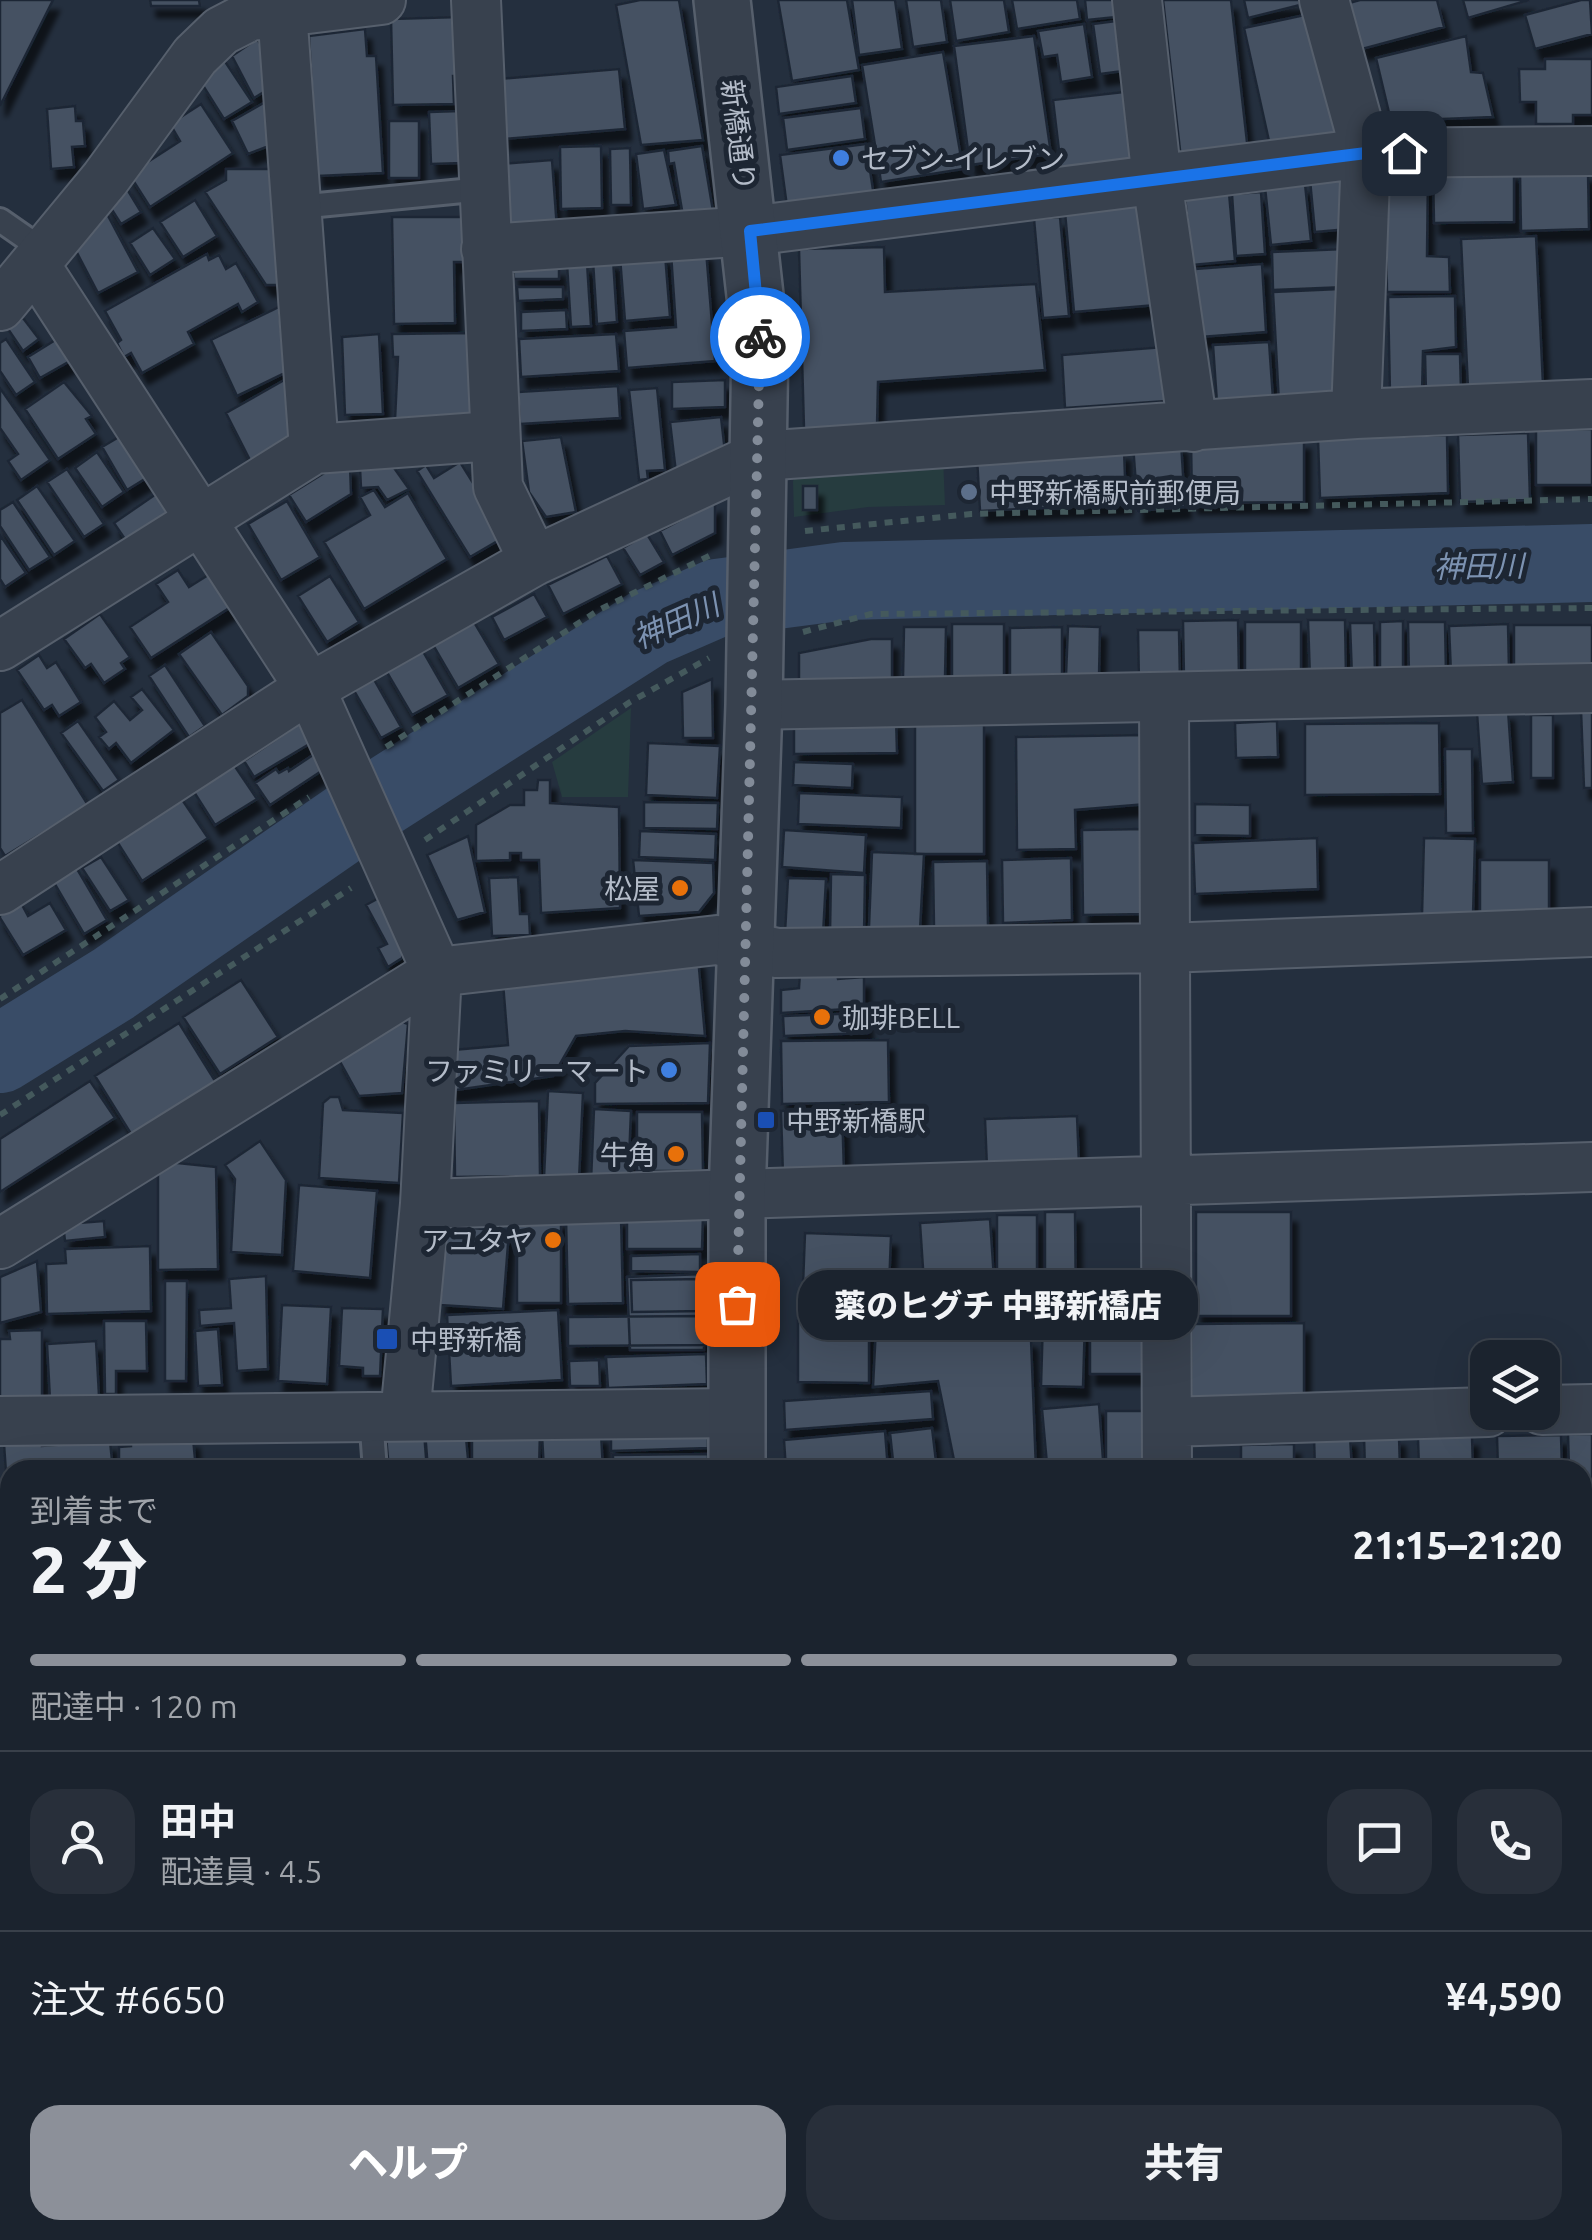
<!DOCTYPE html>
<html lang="ja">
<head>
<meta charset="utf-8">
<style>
	body { margin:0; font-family:Ubuntu,"Noto Sans JP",sans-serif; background:#282f3a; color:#f1f3f6; height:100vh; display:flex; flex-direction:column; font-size:38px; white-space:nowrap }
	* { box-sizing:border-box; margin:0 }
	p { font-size:32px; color:#a0a4aa }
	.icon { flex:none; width:55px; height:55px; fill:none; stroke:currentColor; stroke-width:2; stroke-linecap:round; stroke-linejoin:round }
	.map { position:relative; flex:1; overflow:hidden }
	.details { position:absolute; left:0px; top:1460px; width:1592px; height:780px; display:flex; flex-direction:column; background:#1b232e; border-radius:30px 30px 0 0; box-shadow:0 10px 40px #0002,0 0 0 2px #39404a }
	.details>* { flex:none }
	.tools { position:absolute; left:1470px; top:1340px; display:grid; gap:20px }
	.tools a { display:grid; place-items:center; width:90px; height:90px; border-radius:20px; background:#1b232e; box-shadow:0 10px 40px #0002,0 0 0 2px #39404a; font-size:50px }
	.pin { position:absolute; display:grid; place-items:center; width:85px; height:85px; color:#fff; margin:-42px; border-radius:20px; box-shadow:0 5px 15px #0006 }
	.courier { position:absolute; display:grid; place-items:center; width:100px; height:100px; margin:-50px; border:8px solid #1a73e8; border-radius:50%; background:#fff; color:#222; box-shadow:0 2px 12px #0007 }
	.bubble { position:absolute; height:70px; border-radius:30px; background:#1b232e; box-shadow:0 10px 40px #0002,0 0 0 2px #39404a; font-size:32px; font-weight:800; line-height:70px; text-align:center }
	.headline em { font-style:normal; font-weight:800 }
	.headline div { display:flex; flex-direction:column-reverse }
	.headline { display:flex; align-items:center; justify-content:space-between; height:170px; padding:0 30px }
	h1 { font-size:65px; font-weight:800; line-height:75px }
	.bar { display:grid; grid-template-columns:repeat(4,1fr); gap:15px 10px; align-content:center; height:120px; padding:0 30px }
	.bar i { height:12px; border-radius:8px; background:#39404a }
	.bar .selected { background:#8c9099 }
	.bar p { grid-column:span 4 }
	.line { display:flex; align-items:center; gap:25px; padding:0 30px; border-top:2px solid #39404a }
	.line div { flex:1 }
	.round { display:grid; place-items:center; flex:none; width:105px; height:105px; border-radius:30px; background:#282f3a }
	.button { display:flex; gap:20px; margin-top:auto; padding:20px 30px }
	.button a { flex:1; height:115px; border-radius:30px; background:#8c9099; color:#fff; font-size:40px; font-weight:800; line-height:115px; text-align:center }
	.button a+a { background:#282f3a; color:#f1f3f6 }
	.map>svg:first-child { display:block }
	.green { fill:#263c3f }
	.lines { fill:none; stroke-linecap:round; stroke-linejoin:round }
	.river { stroke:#394c67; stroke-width:78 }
	.building { fill:#455162; stroke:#1f2835; stroke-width:2.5; filter:url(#shadow) }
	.service-casing { stroke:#565f6c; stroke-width:28 }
	.minor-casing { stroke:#565f6c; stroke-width:52 }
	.tertiary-casing { stroke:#565f6c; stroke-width:60 }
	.path { stroke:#44595c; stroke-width:6; stroke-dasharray:8 8; stroke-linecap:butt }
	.service { stroke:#38414e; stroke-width:22 }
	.minor { stroke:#38414e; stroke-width:48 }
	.tertiary { stroke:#38414e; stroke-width:55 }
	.done { stroke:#828b98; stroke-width:10; stroke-dasharray:0 18 }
	.route { stroke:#1a73e8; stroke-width:12 }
	.shop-dot { fill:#3f7fe0; stroke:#1d2633; stroke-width:4 }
	.service-dot { fill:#5c6f8a; stroke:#1d2633; stroke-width:4 }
	.food-dot { fill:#e8710a; stroke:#1d2633; stroke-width:4 }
	.transit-dot { fill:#1a4fb4; stroke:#1d2633; stroke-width:4 }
	.labels { text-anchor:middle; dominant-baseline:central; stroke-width:10; stroke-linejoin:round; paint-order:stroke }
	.street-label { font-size:28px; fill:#b4bcc9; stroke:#1d2633 }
	.poi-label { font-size:28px; fill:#b4bcc9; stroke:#1d2633; text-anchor:start }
	.water-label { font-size:30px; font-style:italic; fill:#7c92b1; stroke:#1d2633 }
</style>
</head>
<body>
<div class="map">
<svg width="1592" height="2240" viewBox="0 0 1592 2240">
	<defs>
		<filter id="shadow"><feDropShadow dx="6" dy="11" stdDeviation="2.5" flood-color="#0009"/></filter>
	</defs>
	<rect width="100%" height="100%" fill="#242f3e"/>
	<path class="green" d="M943,456L945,505L868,507L794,517L793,481L807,461Z
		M631,708L628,797H562L552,762Z"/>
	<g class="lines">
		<path class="river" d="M0,1054L113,984L380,799L648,628L717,598L845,581L1592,563"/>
	</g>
	<path class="building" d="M0,0H53L0,106Z
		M150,0H199L200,6H151Z
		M640,0H679L703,140L641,145L616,5Z
		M778,0H847L859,70L792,81Z
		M852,0H895L902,49L859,55Z
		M906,0H941L947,42L913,47Z
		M950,0H1004L1009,32L956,41Z
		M1012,0H1077L1080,19L1017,29Z
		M1085,0H1124L1126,16L1087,20Z
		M1163,0H1231L1248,151L1181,159Z
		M1244,0H1299L1300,5L1248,18Z
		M1360,0H1437L1444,27L1362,49L1349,3Z
		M1463,0H1529L1468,18Z
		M1581,0H1590L1592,34L1535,49L1525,15Z
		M1314,13L1340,135L1271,150L1244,28Z
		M460,17L461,76H453L454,104L393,105L391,19Z
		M1124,20L1131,70L1100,74L1093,24Z
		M1084,24L1092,77L1061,82L1057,55L1043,57L1038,31Z
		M365,29L367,56H376L383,173L317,176L309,36Z
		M1034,36L1051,154L970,165L954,46Z
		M1466,36L1471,72L1483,73L1493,117L1391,121L1376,58Z
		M257,39L264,49L267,90L254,98L232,56Z
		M943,52L963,169L881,182L862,65Z
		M1545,59H1592V115H1573V124H1536V102H1520L1519,69H1545Z
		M224,60L252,102L224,119L202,84Z
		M619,69L625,129L504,139L499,79Z
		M852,76L856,103L779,114L776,87Z
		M1133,91L1142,168L1062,176L1053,100Z
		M267,101L269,146L248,154L232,121Z
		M201,104L233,153L150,207L129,174L180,141L170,124Z
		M75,106L76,121H83L85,146L72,147L74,167L51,169L47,109Z
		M861,108L865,139L787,150L783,118Z
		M461,111L462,163L431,164L429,112Z
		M389,121H419V178H389Z
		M866,144L875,203L788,214L780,155Z
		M601,146L602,208L561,209L560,147Z
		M702,146L713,211L683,216L674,163L669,164L668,151Z
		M630,148L631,205H611L610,149Z
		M664,150L676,205L643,209L636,154Z
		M552,160L557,229L506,234L500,164Z
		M226,169H274L279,285H266L205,192L226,180Z
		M1433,170H1514V222L1434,223Z
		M1588,172L1589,229L1521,231L1520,174Z
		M1428,173L1427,256L1449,257L1450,292H1387L1385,174Z
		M1345,177L1349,229L1315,232L1310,180Z
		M124,184L141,212L121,224L107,202Z
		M1305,184L1311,241L1271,245L1265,187Z
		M1261,192L1265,254L1236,256L1232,194Z
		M1229,193L1235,261L1192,265L1185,197Z
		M195,200L217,236L183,257L160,222Z
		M1146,205L1156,305L1074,312L1065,212Z
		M106,212L138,272L98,293L74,247Z
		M392,217H464V262H454L455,323L394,324Z
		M1060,217L1069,316L1043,318L1034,219Z
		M153,228L175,259L150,275L130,243Z
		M1536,236L1543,385L1468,388L1461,239Z
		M884,247L885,292L1036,284L1045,370L878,382L877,427L804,429L799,249Z
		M1345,249L1346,287L1273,290L1272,252Z
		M706,250L715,361L627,368L624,331L676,327L671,253Z
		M207,254L209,260L219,255L226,269L236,263L258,302L242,312L238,304L188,332L194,344L142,373L131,353L124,357L117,343L121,340L105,311Z
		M665,254L670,317L625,321L620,257Z
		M613,259L617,322L597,324L593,261Z
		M587,263L591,326L571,327L567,264Z
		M1262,264L1266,332L1200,337L1195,269Z
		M559,266V279H514L513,267Z
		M517,287H563V299L518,301Z
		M1340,289L1346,399L1279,403L1273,292Z
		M1455,296L1456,347L1423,351L1422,394H1390L1388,297Z
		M279,307L285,373L237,396L211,340Z
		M566,310L567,329L521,331V312Z
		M23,318L39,339L23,351L8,329Z
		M472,333L474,419L395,420L398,357H393L392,334Z
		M379,334L383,414L345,415L342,337Z
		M616,334L619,371L521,377L519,339Z
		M6,339L35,382L16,395L0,371V343Z
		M57,339L70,361L40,378L28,357Z
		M1269,342L1273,399L1217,403L1213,345Z
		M1164,347L1167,401L1065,408L1062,355Z
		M1425,354H1460L1461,392H1426Z
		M286,379L290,442L252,464L226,413Z
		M725,380V407L672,409V382Z
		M64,382L92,416L86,419L96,434L58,459L25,409Z
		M618,386L620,418L520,424L518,392Z
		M0,388L50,460L21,480L8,461L18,454L0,428Z
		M657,388L665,470L647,471L648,479L639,480L629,390Z
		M721,417L725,452L676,473L670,422Z
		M1536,429H1592V485H1536Z
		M1528,433L1530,500L1460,502L1458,435Z
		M124,434L148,477L127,490L102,447Z
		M1447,435L1448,493L1320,498L1318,439Z
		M561,437L576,512L546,517L529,492L522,441Z
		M1304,439V502L1192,503L1191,440Z
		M1181,442L1185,507L1138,511L1133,445Z
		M1124,450L1126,504L980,511L977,457Z
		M97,452L124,492L102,507L75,468Z
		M460,462L506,536L470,557L417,471L426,465L434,478Z
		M337,465H350L351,494L306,522L289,495Z
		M392,465L409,489L387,500L378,487L361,488L360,468Z
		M67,469L104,524L84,537L47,482Z
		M37,486L75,541L54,555L17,500Z
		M803,486H817V510H803Z
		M374,490L385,507L408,493L447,559L364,609L324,542L370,515L360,497Z
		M159,492L174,515L129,545L114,523Z
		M287,501L320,557L281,580L248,524Z
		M13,502L50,557L29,570L0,526V510Z
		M715,502V533L672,555L660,531Z
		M647,534L664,562L640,575L623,548Z
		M0,535L26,573L5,587L0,579Z
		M607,556L622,584L563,614L548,585Z
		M178,570L189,587L213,572L234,605L151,658L130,627L168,602L156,584Z
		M330,576L359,622L327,642L298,596Z
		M534,594L547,617L504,640L492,617Z
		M100,614L130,657L121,663L125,669L104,683L91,664L85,668L64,639Z
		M1238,620L1239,678L1184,679L1183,621Z
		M1308,620H1345L1346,677L1310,678Z
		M1403,621V678H1380V622Z
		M474,622L499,664L458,688L433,645Z
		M1245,622H1301V675H1245Z
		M1408,622H1445L1446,675L1409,677Z
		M1350,623H1374L1375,676L1352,677Z
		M952,624H1004V678H952Z
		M1508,624L1509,671L1451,673L1449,626Z
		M1514,625H1592V671L1514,672Z
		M1068,626L1100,627L1099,677L1066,676Z
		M904,627H946L945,679L903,678Z
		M1062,627V677H1010V628Z
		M1138,630H1179L1180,684H1139Z
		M211,632L248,686V696L222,715L179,654Z
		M871,639H892V685L799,684V653Z
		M421,648L448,695L412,715L385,669Z
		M39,655L47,668L56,662L81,702L59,716L52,705L44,710L17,670Z
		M165,665L205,726L189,737L149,676Z
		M372,676L401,727L381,738L352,687Z
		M712,679L713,738H683L682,692Z
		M142,689L174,730L131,763L116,743L109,749L99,737L106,732L95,717L114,701L130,720L142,710L131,697Z
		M22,700L88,805L5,856L0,848V713Z
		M1508,710L1513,782L1482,784L1477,713Z
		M1581,710H1592V788H1584Z
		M1531,715H1553V778H1531Z
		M896,718L897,753L794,754V720Z
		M78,721L119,780L103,791L61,733Z
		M1277,721L1278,757L1236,758L1235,723Z
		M1439,723L1440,794L1305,795V724Z
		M299,724L311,743L254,777L244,761Z
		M915,725H984V854H915Z
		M1146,735L1147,804L1075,810L1076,849L1017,850L1016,737Z
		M648,743L720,746L717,798L646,795Z
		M1445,749H1472L1473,833H1446Z
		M313,755L323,770L270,805L255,783L276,769L279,773L288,768L289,771Z
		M794,762L853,764L852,788L793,785Z
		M234,765L257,799L215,825L194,792Z
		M538,780H550V803L619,807L620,908L541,913L539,860H521V853H510V860L476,861V825L510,805H524V790H537Z
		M799,793L902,797L901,828L798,824Z
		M181,798L208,838L142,881L116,840Z
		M644,802L718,803L717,829L644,828Z
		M1195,804L1250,805V836L1195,835Z
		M1146,829V914L1083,915L1082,830Z
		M784,830L866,835L864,873L782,867Z
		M640,831L716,834L715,860L639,857Z
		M468,836L485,912L457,920L427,855Z
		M1317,838L1318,889L1195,894L1193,843Z
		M1424,838L1475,839L1473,916L1422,915Z
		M872,852L924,854L920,930L869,927Z
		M101,857L129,900L110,911L82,868Z
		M1071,858L1072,920L1003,923L1002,860Z
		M633,860L713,863L714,893L699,912L639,916Z
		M1480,860H1549V913H1480Z
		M987,861L988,927L934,928L933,862Z
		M76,867L107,920L84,934L53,881Z
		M831,874L865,875L864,936L830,935Z
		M518,877L520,914H529L530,935L492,936L489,878Z
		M788,878L826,879L823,935L785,933Z
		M379,898L405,947L402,958L388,967L378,948L387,944L366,905Z
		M20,901L28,916L50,903L66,930L23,955L0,918V913Z
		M698,957L705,1036L625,1031L576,1036L553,1076L449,1091L453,1050L508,1045L503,983Z
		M836,971L838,979L864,977V1008L781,1013V990L799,988L800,973Z
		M241,980L278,1037L220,1074L183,1017Z
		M866,1013L867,1033L784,1036L783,1016Z
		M395,1019L408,1024L402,1093L359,1096L338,1058Z
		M179,1023L217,1084L133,1137L95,1076Z
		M888,1040L889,1102L782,1104L781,1041Z
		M710,1043L708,1103L595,1104V1083L629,1046Z
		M90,1081L115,1118L0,1192V1139Z
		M548,1091L583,1093L579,1180L544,1178Z
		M330,1097H339L343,1110L403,1113L399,1183L319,1178L323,1103Z
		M539,1101L540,1176L455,1177L454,1103Z
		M842,1108L844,1173L783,1176L781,1111Z
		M594,1109L631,1111L628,1183L591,1181Z
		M637,1112H702L703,1171H637Z
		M1077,1116L1079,1165L987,1168L985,1119Z
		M260,1141L286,1180L282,1255L231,1252L235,1179L225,1165Z
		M158,1161L216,1167L218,1269L158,1270Z
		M299,1185L377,1191L370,1278L293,1271Z
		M1045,1212H1075L1076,1308H1045Z
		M1196,1212H1291V1316H1196Z
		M703,1215L702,1249H627V1216Z
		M997,1215H1037V1311H997Z
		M621,1216L623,1303L568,1304L566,1218Z
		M517,1218H561V1303H517Z
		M990,1219L996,1309L926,1314L920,1223Z
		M104,1221L105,1237L65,1241L64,1233L78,1223Z
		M446,1226L509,1231L503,1309L440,1305Z
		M805,1233L891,1236L888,1314L802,1311Z
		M150,1246L151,1311L47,1314L46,1264L66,1263L65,1249Z
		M700,1254V1272L631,1271V1256Z
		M37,1261L41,1312L0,1323V1277Z
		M704,1274V1350H630L627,1277Z
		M266,1276L268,1369L237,1371L234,1323L200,1326L199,1310L231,1308L229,1279Z
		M704,1279L706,1311L632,1312L631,1280Z
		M165,1281H187L186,1381H165Z
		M282,1305L331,1307L327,1384L278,1381Z
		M342,1308L383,1309L380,1376H363V1368L339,1366Z
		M558,1310L562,1380L451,1386L447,1315Z
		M705,1316L706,1345L568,1346V1317Z
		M1043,1319L1085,1320L1083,1387L1041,1386Z
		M104,1321H146L147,1371H116V1394H105Z
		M798,1321H869V1383L798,1382Z
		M1304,1323V1400L1191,1401V1324Z
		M996,1326L1031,1339L1036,1470H956L938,1381L873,1387L876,1327Z
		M1090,1327H1156V1374H1090Z
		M218,1329L222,1385L198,1386L195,1331Z
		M42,1330V1401L0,1397V1339H10L9,1331Z
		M96,1341L99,1396L50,1399L47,1344Z
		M706,1354L707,1384L608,1388L606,1357Z
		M599,1360L600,1386H570L569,1361Z
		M931,1391L933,1419L785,1430L784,1401Z
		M1099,1404L1103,1460L1047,1464L1042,1409Z
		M1106,1411H1147L1151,1470H1106Z
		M708,1423V1448L611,1451V1426Z
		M465,1427L469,1470H428L425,1431Z
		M932,1428L937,1470H894L890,1433Z
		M472,1430L540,1431L539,1470H472Z
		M885,1431L888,1470H786L784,1440Z
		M424,1432L427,1470H389L386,1436Z
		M601,1433L603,1470H544L542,1435Z
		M1568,1434H1592V1506H1582V1470H1569Z
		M1561,1435L1562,1470H1498L1497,1436Z
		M1350,1436L1352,1470H1315L1314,1437Z
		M1364,1436H1399L1400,1470H1365Z
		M1472,1436L1473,1470H1419L1418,1438Z
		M193,1438L196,1470H119V1447L131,1446V1440Z
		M42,1441V1446L110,1441L113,1470H10L8,1501L4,1444Z
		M1294,1444V1470H1199L1198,1461L1241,1459V1445Z
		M708,1454V1470H613V1455Z
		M1582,1517H1592V1668L1582,1669Z
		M1582,1751H1592V1842H1582Z
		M1582,1904H1592V2240H1553V2230H1582Z
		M4,1983L10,2035L0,2036V1984Z
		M8,2090L10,2150L0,2151V2091Z
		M10,2173V2209L0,2210V2174Z
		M90,2230H171L170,2240L90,2239Z
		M209,2230H278L277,2240H209Z
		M278,2230H304V2240H277Z
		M497,2230H612L610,2240H537Z
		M830,2230H878V2240H830Z
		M894,2230H942V2240H894Z
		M942,2230H989V2240H942Z
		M1365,2230H1494V2240H1366Z
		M316,2231L358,2232L357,2240H315Z"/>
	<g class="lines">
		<defs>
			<path id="service" d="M298,207L483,189
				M0,220L46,252
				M371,1417L375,1470"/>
			<path id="minor" d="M476,0L498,487L534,561
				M1137,0L1157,180L1193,427
				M1324,0L1366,153L1356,414
				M282,11L314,449
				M486,249L750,231L1366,153L1592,151
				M35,265L310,688L437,972L425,1204L405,1416
				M0,306L105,179L195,56L221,31L250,16L381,0
				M0,646L314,449L493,436
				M1164,697L1167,1470
				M754,705L1592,688
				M0,890L310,688L534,561L760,456L1356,414L1592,404
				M425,1204L1592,1167
				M0,1244L437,972L717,940L777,953L1166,948L1592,932
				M1542,1410L1592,1409
				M0,1421L737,1413
				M1167,1422L1488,1412
				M0,1668L10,1764
				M0,2066L10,2065
				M1014,2230V2240
				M1207,2230L1282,2240
				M1349,2230L1350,2240
				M35,2240L36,2230"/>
			<path id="tertiary" d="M722,0L760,340L754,705L737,1196V1470
				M1582,1706H1592
				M0,1789L10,1788
				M653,2240L655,2230"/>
		</defs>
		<use href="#service" class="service-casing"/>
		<use href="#minor" class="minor-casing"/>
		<use href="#tertiary" class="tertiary-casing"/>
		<path class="path" d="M805,531L971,514L1592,499
			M803,632L871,614L1592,608
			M386,747L599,610L711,555
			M425,840L630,702L709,658
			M0,999L309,797
			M0,1115L351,888"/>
		<use href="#service" class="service"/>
		<use href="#minor" class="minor"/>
		<use href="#tertiary" class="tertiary"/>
	</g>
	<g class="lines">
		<path class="done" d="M737,1304L760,337"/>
		<path class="route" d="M760,337L750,231L1366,153H1404"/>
	</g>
	<g class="shop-dot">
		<circle cx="841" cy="158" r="10"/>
		<circle cx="669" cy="1070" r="10"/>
	</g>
	<circle class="service-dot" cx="969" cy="492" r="10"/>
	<g class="food-dot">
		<circle cx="680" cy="888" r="10"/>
		<circle cx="822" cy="1017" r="10"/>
		<circle cx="676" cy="1154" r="10"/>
		<circle cx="553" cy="1240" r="10"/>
	</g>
	<g class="transit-dot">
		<rect x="756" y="1110" width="20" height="20" rx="5"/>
		<rect x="375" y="1327" width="24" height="24" rx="5"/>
	</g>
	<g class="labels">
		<g class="street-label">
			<text transform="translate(739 135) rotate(83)">新橋通り</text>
		</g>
		<g class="poi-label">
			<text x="861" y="158">セブン-イレブン</text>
			<text x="989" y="492">中野新橋駅前郵便局</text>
			<text x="660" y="888" text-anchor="end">松屋</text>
			<text x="842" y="1017">珈琲BELL</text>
			<text x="649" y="1070" text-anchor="end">ファミリーマート</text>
			<text x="786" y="1120">中野新橋駅</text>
			<text x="656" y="1154" text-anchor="end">牛角</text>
			<text x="533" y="1240" text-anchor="end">アユタヤ</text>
			<text x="410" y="1339">中野新橋</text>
		</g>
		<g class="water-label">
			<text transform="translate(1479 566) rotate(-1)">神田川</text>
			<text transform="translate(676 621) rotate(-24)">神田川</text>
		</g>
	</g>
</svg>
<div class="tools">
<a><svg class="icon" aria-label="layers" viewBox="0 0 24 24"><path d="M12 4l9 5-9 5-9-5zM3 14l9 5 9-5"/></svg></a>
</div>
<div class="pin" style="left:737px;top:1304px;background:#ea580c"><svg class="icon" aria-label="bag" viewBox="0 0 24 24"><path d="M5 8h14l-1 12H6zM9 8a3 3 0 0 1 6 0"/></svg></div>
<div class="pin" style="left:1404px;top:153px;background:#1f2937"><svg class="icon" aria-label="home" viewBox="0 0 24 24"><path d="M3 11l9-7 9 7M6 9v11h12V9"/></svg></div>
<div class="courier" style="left:760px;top:337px"><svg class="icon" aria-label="bike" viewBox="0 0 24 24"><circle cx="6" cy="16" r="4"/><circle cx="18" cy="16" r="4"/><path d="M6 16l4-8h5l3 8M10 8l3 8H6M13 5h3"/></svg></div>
<div class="bubble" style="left:798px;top:1270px;width:400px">薬のヒグチ 中野新橋店</div>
<section class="details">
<div class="headline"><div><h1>2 分</h1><p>到着まで</p></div><em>21:15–21:20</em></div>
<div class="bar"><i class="selected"></i><i class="selected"></i><i class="selected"></i><i></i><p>配達中 · 120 m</p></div>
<div class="line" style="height:180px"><a class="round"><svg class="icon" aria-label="person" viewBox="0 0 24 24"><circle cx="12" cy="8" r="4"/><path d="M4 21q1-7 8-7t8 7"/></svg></a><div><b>田中</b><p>配達員 · 4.5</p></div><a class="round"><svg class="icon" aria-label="chat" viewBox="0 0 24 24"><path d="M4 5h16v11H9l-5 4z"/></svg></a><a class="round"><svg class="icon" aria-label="phone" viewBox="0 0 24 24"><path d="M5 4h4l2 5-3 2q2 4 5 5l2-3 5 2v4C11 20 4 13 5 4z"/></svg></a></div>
<div class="line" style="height:130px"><div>注文 #6650</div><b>¥4,590</b></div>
<div class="button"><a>ヘルプ</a><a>共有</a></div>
</section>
</div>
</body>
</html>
